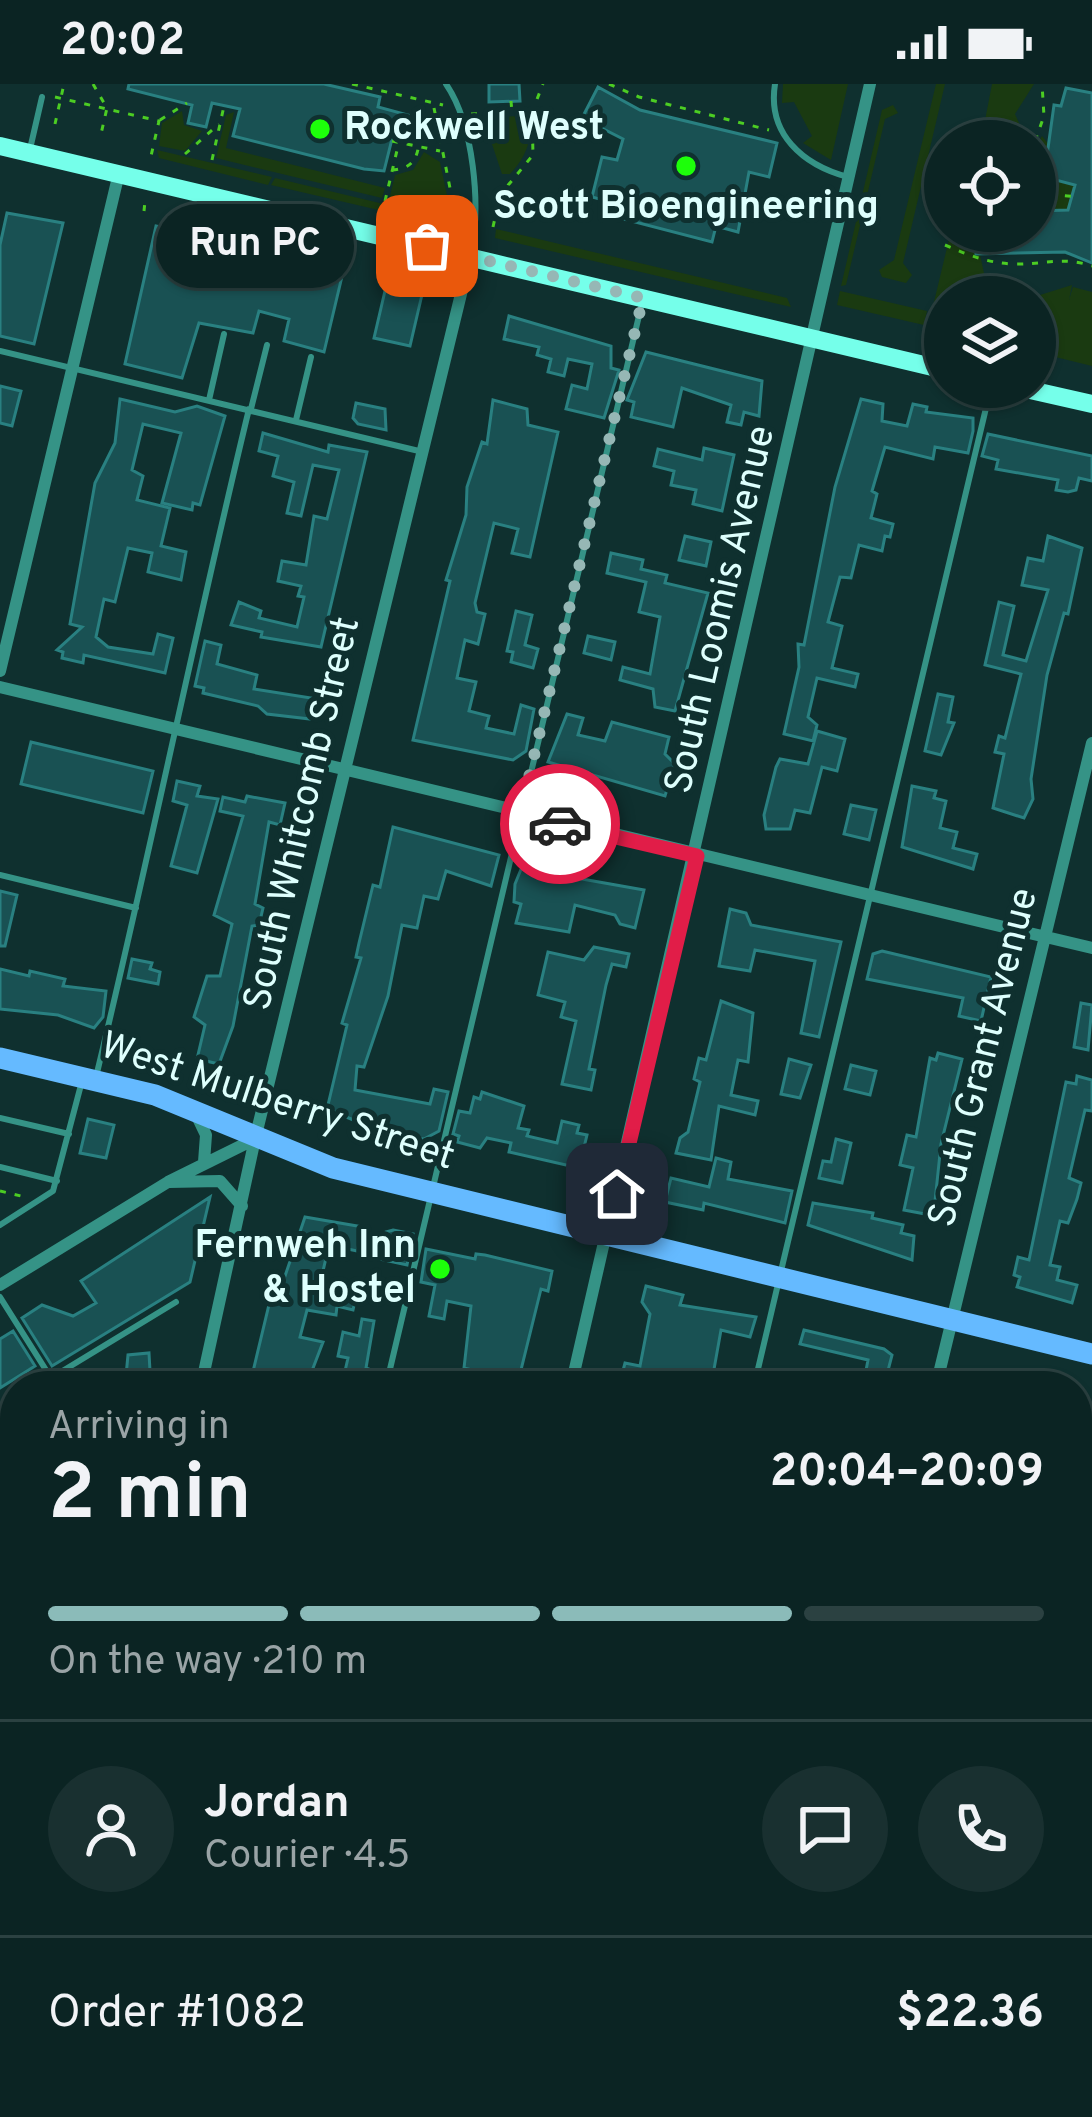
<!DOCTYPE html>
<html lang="en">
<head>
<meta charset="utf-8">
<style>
	body { margin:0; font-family:Overpass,sans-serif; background:#193030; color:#f1f3f6; height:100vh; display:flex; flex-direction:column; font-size:45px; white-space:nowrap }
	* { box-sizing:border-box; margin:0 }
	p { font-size:39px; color:#9aa4a6 }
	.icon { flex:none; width:66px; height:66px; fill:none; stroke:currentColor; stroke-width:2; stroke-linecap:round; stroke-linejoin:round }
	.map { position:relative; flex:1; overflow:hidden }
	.side { position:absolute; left:0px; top:1287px; width:1092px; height:747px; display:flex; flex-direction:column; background:#0b2423; border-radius:48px 48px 0 0; box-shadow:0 3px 9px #0004,0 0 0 3px #2b4141 }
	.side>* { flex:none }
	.buttons { position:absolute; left:924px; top:36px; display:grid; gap:24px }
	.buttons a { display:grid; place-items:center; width:132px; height:132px; border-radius:50%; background:#0b2423; box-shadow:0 3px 9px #0004,0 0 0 3px #2b4141; font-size:60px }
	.pin { position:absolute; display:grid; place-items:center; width:102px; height:102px; color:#fff; margin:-51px; border-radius:24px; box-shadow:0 6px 18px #0006 }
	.courier { position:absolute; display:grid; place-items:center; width:120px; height:120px; margin:-60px; border:9px solid #e11d48; border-radius:50%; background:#fff; color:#222; box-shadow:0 3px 15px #0007 }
	.bubble { position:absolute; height:84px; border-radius:42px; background:#0b2423; box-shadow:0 3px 9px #0004,0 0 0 3px #2b4141; font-size:39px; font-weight:700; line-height:84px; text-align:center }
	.headline em { font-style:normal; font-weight:700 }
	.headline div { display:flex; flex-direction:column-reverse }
	.headline { display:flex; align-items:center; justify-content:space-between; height:204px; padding:0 48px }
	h1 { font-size:78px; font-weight:700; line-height:90px }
	.bar { display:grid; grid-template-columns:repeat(4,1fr); gap:18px 12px; align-content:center; height:144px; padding:0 48px }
	.bar i { height:15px; border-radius:9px; background:#2b4141 }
	.bar .selected { background:#8bbbb9 }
	.bar p { grid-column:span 4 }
	.line { display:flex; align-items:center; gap:30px; padding:0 48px; border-top:3px solid #2b4141 }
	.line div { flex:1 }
	.round { display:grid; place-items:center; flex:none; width:126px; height:126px; border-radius:63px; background:#193030 }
	.status { display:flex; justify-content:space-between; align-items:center; height:84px; padding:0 60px; background:#0b2423; direction:ltr }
	.status svg { height:33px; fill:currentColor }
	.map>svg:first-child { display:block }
	.green { fill:#1a3a11 }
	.building { fill:#195153; stroke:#298081; stroke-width:3 }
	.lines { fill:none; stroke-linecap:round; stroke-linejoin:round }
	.path { stroke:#4ccd23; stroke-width:3; stroke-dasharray:6 9; stroke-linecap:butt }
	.lane { stroke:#359386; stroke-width:6 }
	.street { stroke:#359386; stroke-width:12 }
	.secondary { stroke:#75ffea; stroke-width:18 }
	.primary { stroke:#65baff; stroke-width:21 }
	.done { stroke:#96b7b5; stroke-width:12; stroke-dasharray:0 21.6 }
	.route { stroke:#e11d48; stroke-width:15 }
	.poi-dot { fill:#1dff0a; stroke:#0f302f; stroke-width:4.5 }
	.labels { text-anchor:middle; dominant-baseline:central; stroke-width:10; stroke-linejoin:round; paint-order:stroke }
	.poi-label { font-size:39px; font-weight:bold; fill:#defffd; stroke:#0f302f; text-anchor:start }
	.street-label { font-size:39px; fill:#defffd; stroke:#0f302f }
</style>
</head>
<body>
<div class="status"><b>20:02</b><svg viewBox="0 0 49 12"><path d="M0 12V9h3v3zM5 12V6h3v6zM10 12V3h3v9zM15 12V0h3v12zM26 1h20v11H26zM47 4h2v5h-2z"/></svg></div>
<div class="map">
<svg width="1092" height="2033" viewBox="0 0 1092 2033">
	<rect width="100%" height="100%" fill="#0f302f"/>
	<path class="green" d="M783,0H848L831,76L803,59L812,52L794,18L782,19Z
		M936,0H945L903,179L912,191L906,199L882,193L879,186L894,176Z
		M992,0H1034L1015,30L1027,57H981Z
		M893,21L898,29L885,35L846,201L841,202L882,26Z
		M182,27L184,41L202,47L185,67L159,62L162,39Z
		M234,28L226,64L385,104L382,114L216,74L226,31Z
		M523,32C537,49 526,74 510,90H502L483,33Z
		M1042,52L1081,102L1067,129L1035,127V64Z
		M157,66L272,93L268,101L159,74Z
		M424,68L440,78L451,130L389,116L395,91L413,86Z
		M275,94L459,138L463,141L452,143L271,101Z
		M496,145L787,214L791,223L495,154Z
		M951,147H975L985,194L1040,211L1072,201L1069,216L1073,203L1092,208V282L1035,268V213H945V247L928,243Z
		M840,207L927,227L924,241L837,221Z"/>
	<path class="building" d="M129,0H324L380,13L378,23L408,31L405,48L393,51L384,87L364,85L233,52L240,25L212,19L206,43L188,39L192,21L128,5Z
		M489,0H519L520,17L489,18Z
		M598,3L640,26L777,59L769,93L749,88L738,148L716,142L712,158L604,130L607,117L592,113L602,73L617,76L623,55L582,34Z
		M1066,4L1092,9V179L1065,168L976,170L975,147H1035V127L1068,126L1075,101L1044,93L1054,21L1061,22Z
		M7,129L63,139L34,260L0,252V161Z
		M156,142L343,188L324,268L284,257L289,235L259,227L253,249L199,239L182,294L125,280Z
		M388,194L424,202L410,262L374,254Z
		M509,232L611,262V284L619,286L604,334L566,325L572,301L587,305L592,280L568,275L564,292L548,288L551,275L537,271L539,263L504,255Z
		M646,268L762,297L759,332L744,328L741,341L727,338L731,321L682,304L673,343L631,333L634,318L627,316Z
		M0,302L21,307L12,342L0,339Z
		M120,315L175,328L197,322L225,332L200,421L193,419L192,426L162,419L181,349L143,340L132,386L143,392L137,416L170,424L161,462L186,468L184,479L181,496L148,488L152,469L128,464L115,518L104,515L96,553L108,563L153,570L158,550L173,554L165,589L84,571L83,579L62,574L63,568L57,566L82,543L70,540L95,399L115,359Z
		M861,315L883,320L882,337L907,342L913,320L927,323L926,328L973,334V347L968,369L935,363L933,375L885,363L872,407L877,410L871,434L893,440L890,453L885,452L882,467L859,461L851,494L840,493L828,538L842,542L832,584L858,590L855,603L817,594L808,633L817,641L813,657L784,650L799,583L798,560L804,561L835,403Z
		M493,316L527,325L528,341L558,348L530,473L512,469L518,445L494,439L475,519L477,528L485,530L478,560L465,556L457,594L476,598L469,627L489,632L486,644L514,650L521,621L534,625L526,667L513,676L413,656L450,497L446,496L466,431L467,403L482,358L487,360Z
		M356,319L385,325L386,346L358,340L353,334Z
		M263,349L328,368L329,361L367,368L321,563L261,553L262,548L231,541L239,518L261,527L259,534L297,543L304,513L298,512L301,502L278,497L282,477L306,481L314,432L327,435L339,386L313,381L301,432L287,429L294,398L273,392L278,372L259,367Z
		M988,350L1092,372V397L1079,394L1076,406L1068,408L1056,406L1058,396L996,385L998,376L982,372Z
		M704,364L734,371L722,427L693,420L696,406L671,401L674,387L654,382L658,365L702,376Z
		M685,452L711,458L706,482L679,476Z
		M1048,452L1082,464L1068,530L1064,529L1047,591L1031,695L1033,715L1024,734L993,724L1004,670L995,668L999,652L1005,654L1021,590L985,581L999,518L1014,522L1003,571L1026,577L1048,506L1022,501L1028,474L1043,477Z
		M611,469L643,476L641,485L667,491L665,499L708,509L675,627L655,623L653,605L620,596L623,583L650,590L660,533L639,528L646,498L607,489Z
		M516,527L532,531L525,561L538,565L533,584L511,578L513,568L507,567Z
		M588,552L615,558L611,576L584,569Z
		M205,557L221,561L217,580L257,591L254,605L311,614L310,635L267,630L258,622L203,609L204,604L195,602Z
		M938,610L953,613L948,638L954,639L941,671L925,667Z
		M567,630L583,634L578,651L605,657L612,638L669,653L665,670L675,680L665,712L548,678Z
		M817,647L845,655L837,687L822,683L810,729L795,726L790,745H766L764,731L776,683L780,675L808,680Z
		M31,658L153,687L143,729L21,700Z
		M177,697L200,702L197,712L218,715L197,789L171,782L187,721L173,717Z
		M912,702L936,707L934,714L946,717L940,744L957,748L953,764L977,770L973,785L902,763Z
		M247,712L285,719L280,741L269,738L255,820L263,824L259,841L252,842L233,942L219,980L197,975L205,941L194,933L207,892H220L232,840L214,831L243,732L220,727L223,713L245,718Z
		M851,721L876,726L869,756L844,750Z
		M393,743L499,771L491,802L446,787L438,815L424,812L417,844L402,841L388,912L364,983L357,982L355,1006L430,1020L434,1005L448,1008L439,1047L424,1055L387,1050L327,1025L347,941L342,939L361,874L356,873L359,859L373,801L380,803Z
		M524,778L538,782L537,787L644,806L635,844L620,840L615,831L575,821L569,848L516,839L521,820L514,818L515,800Z
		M0,807L17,811L5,862H0Z
		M730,825L746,829L751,841L841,858L819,953L801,949L815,877L755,866L750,887L719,882Z
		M594,863L629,870L626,883L612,880L606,901L589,985L595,986L591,1006L562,1000L576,937L561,933L565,918L538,911L548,868L584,876Z
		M882,867L991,893L981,937L959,932L963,914L867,895L873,870Z
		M132,875L152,879L150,885L160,888L158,900L128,894Z
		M0,885L29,892L30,887L65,895L63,902L106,907L103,933L94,944L58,931L0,925Z
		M721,917L753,929L748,978L738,976L731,1011L758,1017L755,1031L719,1022L711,1076L676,1069L680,1054L688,1048L700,998L694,995L699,974L706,976Z
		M1081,919L1092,921L1088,966L1074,963Z
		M938,969L962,975L941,1060L934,1127L926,1125L925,1130L904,1126L913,1084L900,1081L907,1051L916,1053L930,974L936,976Z
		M789,975L811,981L800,1014L781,1010Z
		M851,981L876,987L870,1011L845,1005Z
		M1077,992L1092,996V1027L1085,1026L1069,1094L1081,1099L1077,1115L1068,1139L1060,1137L1050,1181L1060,1183L1057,1196L1077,1201L1072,1219L1017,1203L1020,1193L1014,1191L1018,1173L1029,1176L1066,998L1076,1000Z
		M482,1008L524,1022L518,1044L529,1046L527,1052L557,1059L562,1037L579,1041L577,1049L587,1051L579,1084L509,1068L511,1059L487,1054L480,1064L457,1058L459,1052L453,1050L459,1027L470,1029L474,1013L480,1015Z
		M88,1035L114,1041L106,1074L80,1069Z
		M836,1055L851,1059L842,1099L819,1094L823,1077L831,1078Z
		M716,1074L731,1078L728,1095L792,1107L785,1139L704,1119L703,1126L665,1118L671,1094L709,1103Z
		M210,1113L190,1198L52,1282L22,1234L42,1221L73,1232L96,1219L81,1197Z
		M813,1119L873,1129L872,1134L903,1141L901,1149L914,1152L912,1176L808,1141Z
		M305,1133L363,1143L357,1167L329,1161L320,1200L357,1208L353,1226L337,1222L336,1231L307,1226L300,1253L323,1258L310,1292L291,1287L288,1302L250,1300L273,1204L283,1198Z
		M393,1146L413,1150L407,1181L380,1175L386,1148Z
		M426,1165L475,1175L476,1170L485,1171L552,1187L548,1207L541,1205L517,1302H494L496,1292L464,1284L471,1222L447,1217L444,1235L429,1232L435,1201L421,1198Z
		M646,1202L683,1211L680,1221L756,1233L750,1253L721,1246L711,1302H646L621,1294L625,1279L640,1282L650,1230L642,1218Z
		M362,1235L374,1237L366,1284L371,1286L367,1302H351L342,1300L348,1274L338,1272L343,1248L359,1252Z
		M804,1246L884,1265L892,1271L884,1302L864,1297L868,1276L800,1260Z
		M13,1247L35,1282L0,1304V1255Z
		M149,1269L150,1287L156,1286L160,1302H125L128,1271Z
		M10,1760H15V1898L5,1940L0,1939V1801Z
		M1077,2012L1090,2021L1087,2033H967L970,2019H1077Z
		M92,2019H139L138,2033H88Z
		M306,2019H355L352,2033H334L305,2024Z
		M647,2019L690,2028L689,2033H643Z"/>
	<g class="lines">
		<path class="path" d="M93,0L107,24L101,50
			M352,0L443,21
			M609,0L639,13L769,46
			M55,13L159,37L151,72
			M511,17L512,29
			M434,24L456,134
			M471,30L532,28L543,0
			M160,36L187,19
			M55,40L64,0
			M392,57L440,67
			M1035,57L1044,32L1042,0
			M185,70L219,40
			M212,76L224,22
			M392,86C413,85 419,73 419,53L407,39
			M1035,109L1078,113
			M940,112L945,113
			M385,117L399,58
			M144,127L145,117
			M493,143L500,111L533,71L532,28
			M945,161C968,171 988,179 1013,180C1042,181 1063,172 1092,182
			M0,1107L21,1112"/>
		<path class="lane" d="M446,0C474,41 481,122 471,169
			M775,0C767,50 803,81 848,93
			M30,65L42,13
			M0,267L419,367
			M209,316L224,250
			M251,325L267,261
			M296,336L311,273
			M0,791L136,824
			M96,993C150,770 195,547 249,325
			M0,1034L69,1050
			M0,1083L57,1097
			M0,1141L53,1107L82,997
			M781,1187L991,303
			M0,1213L51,1294L176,1218
			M386,1302L642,219
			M754,1302L778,1200
			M0,1366L5,1346
			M1077,1497L1092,1435
			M213,2033L216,2019
			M584,2033L587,2019
			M951,2033L954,2019"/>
		<path class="street" d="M0,587L119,89
			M0,603L1092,864
			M195,1028L206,1051L204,1078
			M169,1098L220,1097L242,1122
			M0,1201L168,1098L255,1055
			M201,1302L255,1055L470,173
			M571,1302L870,0
			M936,1302L1092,659
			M0,1343L15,1346
			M1077,1599L1092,1602
			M0,1710L15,1714
			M1077,1965L1092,1968
			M29,2033L32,2019
			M398,2033L402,2019
			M765,2033L768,2019"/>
		<path class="secondary" d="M0,62L945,286
			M1017,303L1092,320"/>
		<path class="primary" d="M0,974L155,1011L333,1084L1092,1270"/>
	</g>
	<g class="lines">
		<path class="done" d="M427,162L643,214L520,731L560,740"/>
		<path class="route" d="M560,740L697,772L617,1110"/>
	</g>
	<g class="poi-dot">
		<circle cx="320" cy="45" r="12"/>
		<circle cx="686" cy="82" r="12"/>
		<circle cx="440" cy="1185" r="12"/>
	</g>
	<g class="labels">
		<g class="poi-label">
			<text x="344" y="45">Rockwell West</text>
			<text x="686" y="124" text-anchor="middle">Scott Bioengineering</text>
			<text x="416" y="1163" text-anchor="end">Fernweh Inn<tspan x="416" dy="45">&amp; Hostel</tspan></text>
		</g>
		<g class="street-label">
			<text transform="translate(722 526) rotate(-77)">South Loomis Avenue</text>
			<text transform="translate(304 730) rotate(-77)">South Whitcomb Street</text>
			<text transform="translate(985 974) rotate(-76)">South Grant Avenue</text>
			<text transform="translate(277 1019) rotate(18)">West Mulberry Street</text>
		</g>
	</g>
</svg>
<div class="buttons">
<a><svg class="icon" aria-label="locate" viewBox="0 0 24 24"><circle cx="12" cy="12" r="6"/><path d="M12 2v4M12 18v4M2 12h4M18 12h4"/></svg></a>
<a><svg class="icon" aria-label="layers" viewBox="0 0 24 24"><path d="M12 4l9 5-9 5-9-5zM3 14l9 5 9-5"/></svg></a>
</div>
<div class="pin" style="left:427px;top:162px;background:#ea580c"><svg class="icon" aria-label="bag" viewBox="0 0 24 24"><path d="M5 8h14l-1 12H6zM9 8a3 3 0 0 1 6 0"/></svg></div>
<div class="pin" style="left:617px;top:1110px;background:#1f2937"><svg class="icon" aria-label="home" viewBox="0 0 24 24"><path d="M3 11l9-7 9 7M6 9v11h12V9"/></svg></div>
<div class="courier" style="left:560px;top:740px"><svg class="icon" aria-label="car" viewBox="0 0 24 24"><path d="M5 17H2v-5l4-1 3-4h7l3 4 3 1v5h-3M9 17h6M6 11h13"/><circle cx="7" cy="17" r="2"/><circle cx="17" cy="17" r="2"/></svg></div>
<div class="bubble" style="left:156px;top:120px;width:198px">Run PC</div>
<section class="side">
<div class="headline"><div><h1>2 min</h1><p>Arriving in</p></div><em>20:04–20:09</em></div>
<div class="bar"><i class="selected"></i><i class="selected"></i><i class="selected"></i><i></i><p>On the way · 210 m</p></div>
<div class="line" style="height:216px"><a class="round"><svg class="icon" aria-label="person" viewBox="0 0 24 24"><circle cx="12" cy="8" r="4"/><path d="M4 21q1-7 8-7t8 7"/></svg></a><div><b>Jordan</b><p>Courier · 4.5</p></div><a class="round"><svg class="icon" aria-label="chat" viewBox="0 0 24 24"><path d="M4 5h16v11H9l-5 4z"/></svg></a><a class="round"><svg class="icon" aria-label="phone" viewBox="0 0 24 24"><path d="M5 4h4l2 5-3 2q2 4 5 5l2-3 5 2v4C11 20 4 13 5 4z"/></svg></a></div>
<div class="line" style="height:156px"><div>Order #1082</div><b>$22.36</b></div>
</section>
</div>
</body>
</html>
